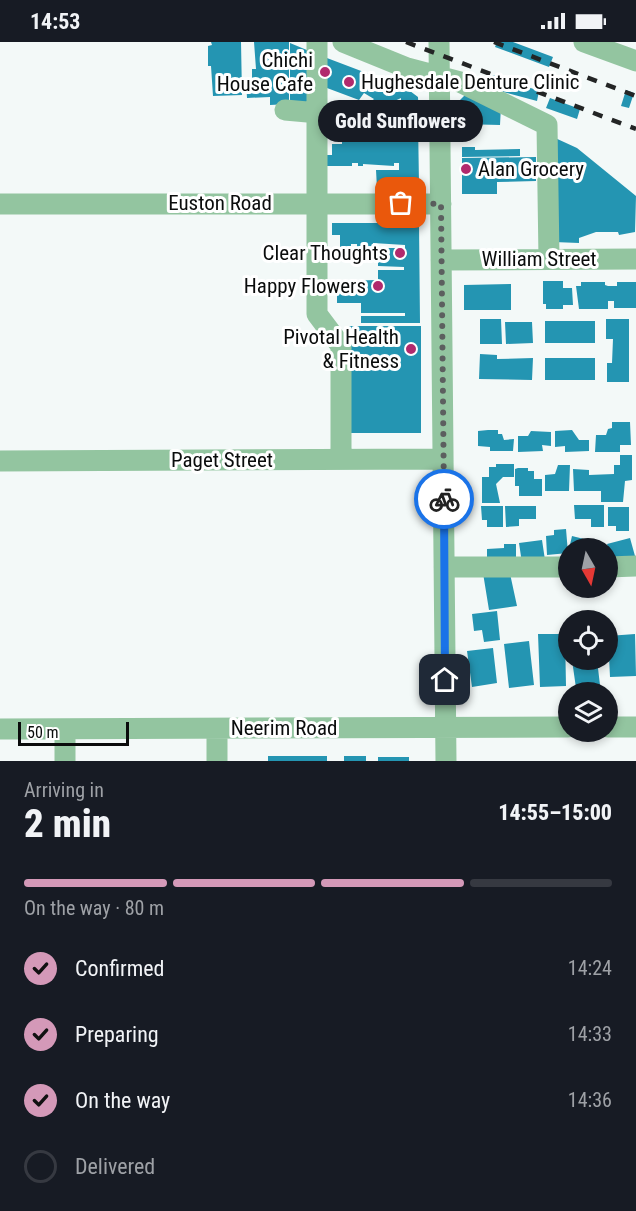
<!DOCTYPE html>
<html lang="en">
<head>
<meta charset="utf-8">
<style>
	body { margin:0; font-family:"Roboto Condensed",sans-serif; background:#242831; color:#f1f3f6; height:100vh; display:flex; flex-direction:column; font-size:22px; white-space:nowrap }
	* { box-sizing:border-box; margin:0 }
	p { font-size:20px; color:#9ea1a6 }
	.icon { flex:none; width:33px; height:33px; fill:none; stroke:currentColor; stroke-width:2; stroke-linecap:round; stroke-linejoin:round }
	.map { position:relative; height:719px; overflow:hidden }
	.details { display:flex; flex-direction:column; background:#171b24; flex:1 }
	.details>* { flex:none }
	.needle { width:39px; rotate:171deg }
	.fabs { position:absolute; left:558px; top:496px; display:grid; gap:12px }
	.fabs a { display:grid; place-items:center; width:60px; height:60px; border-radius:50%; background:#171b24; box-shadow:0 3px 9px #0003; font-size:30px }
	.scale { position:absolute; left:18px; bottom:15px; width:111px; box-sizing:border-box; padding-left:6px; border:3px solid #0a0c0c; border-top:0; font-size:16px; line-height:21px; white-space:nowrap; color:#0a0c0c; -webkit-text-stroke:4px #fff; paint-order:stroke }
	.pin { position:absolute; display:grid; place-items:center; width:51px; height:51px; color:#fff; margin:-26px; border-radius:12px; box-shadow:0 3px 9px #0006 }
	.courier { position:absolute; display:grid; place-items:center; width:60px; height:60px; margin:-30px; border:4px solid #1a73e8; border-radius:50%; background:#fff; color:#222; box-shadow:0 2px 8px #0007 }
	.bubble { position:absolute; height:42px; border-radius:21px; background:#171b24; box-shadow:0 3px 9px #0003; font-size:20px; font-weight:800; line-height:42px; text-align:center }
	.headline em { font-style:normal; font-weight:800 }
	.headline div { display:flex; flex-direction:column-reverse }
	.headline { display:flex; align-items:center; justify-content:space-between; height:102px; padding:0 24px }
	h1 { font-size:39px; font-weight:800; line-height:45px }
	.bar { display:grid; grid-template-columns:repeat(4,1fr); gap:9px 6px; align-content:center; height:72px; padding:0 24px }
	.bar i { height:8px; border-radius:4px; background:#363941 }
	.bar .on { background:#d499b8 }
	.bar p { grid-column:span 4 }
	ol { padding:0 24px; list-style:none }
	li { display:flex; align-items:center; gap:18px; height:66px }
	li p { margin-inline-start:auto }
	li .icon { padding:6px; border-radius:50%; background:#d499b8; color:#111; stroke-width:4 }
	li:last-child { color:#9ea1a6 }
	li i { width:33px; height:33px; border:3px solid #363941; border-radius:50% }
	.status { display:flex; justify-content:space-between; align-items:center; height:42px; padding:0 30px; background:#171b24; direction:ltr }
	.status svg { height:16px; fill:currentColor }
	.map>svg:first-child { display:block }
	.building { fill:#2495b2; fill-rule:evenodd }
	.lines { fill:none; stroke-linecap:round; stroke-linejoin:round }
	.minor { stroke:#93c5a0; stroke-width:21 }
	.rail { stroke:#232525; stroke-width:4.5; stroke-dasharray:10 10; stroke-linecap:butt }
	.done { stroke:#5c5f5f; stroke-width:6; stroke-dasharray:0 10.8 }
	.route { stroke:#1a73e8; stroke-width:8 }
	.poi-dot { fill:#b12a6d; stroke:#fff; stroke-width:2 }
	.labels { text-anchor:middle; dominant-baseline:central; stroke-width:6; stroke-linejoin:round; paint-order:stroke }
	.poi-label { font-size:21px; fill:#0a0c0c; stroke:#fff; text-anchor:end }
	.street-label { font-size:21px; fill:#0a0c0c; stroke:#fff }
</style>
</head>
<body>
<div class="status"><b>14:53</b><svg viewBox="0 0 49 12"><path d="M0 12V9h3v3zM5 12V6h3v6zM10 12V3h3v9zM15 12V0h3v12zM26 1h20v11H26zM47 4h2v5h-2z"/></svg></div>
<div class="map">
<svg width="636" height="719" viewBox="0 0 636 719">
	<rect width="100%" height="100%" fill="#f3f9f8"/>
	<path class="building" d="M211,0H241L242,53L213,54L211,24H208V4L212,3Z
		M254,0H289V62L270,63V55L247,56L246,37L252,36V27H256Z
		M497,0H513L553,15L549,25L495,5Z
		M290,1L314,11L313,66L290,60Z
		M319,13L406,46L418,55L419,78L375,75V68L369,71L363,67L374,57L364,51L359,58L319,43ZM401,56V64H384Z
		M495,33L539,49L537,59L503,50L482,41L484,35Z
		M626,48L634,51L629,66L621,64Z
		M467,51L501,64L500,83L460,82L459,59Z
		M550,56L580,67L577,77L546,66Z
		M324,79H418L419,143L415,146H377L376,128H399V121H394V124L363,122V124H358V121H352V124H324V113H332V102H342V91H324Z
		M553,95L577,106L636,154L635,190L619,193L618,190H596L579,196V201L554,200Z
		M462,105H475V108L520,107V114L462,115Z
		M536,115V139L497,140V152H462V116Z
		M332,181H419L420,281H361V274H405V271H361V261H337V239L378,238V228H404V225L378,224V216L380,206H405V203L373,201V204L357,205V202H351V204L340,205V193H332Z
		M543,239H563V246H572L573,263H563V267H546V262H543Z
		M581,240H605V243L608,244H617V240H636V266H614V259H608V267H579L576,244H581Z
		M511,242V268H464V243Z
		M480,277H501L502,302H480Z
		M606,277H629V340H607V321H612L613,297H606Z
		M545,279H595V301H545Z
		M505,280H532L533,301L506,302Z
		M349,284H421V391H349Z
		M480,312L497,313V317L533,316L532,338L479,337Z
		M545,316H595V338H545Z
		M612,380H630L631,403H620V410H595L596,393H606L608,387L612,386Z
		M488,388H498V392H502L504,398L514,397L513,409H490V405L478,404V389Z
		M572,388L579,398H589V409L565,410V404L555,405V389Z
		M531,389L551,390V404L542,403L543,409L518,410V394H528Z
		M620,413H632V438L625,439L623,460H601V449H574L573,427L589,428V433L614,432V423H620Z
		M496,422H514V435H503L496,442L500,461H482V435H489V425H496Z
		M558,423H570L569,449H545V433L555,432Z
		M518,426H528V429H534V437H542V454H519V444H515V427Z
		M574,463H604V485H591V477H575Z
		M481,464H503V485H487V478H482Z
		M505,464H536V477H519V484L506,485Z
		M608,465H629V489H616V484H608Z
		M566,487L568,511L547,513L546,494L554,493V488Z
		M572,494L584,497L583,502L601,507H569Z
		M630,496L635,514L613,520L607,502Z
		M542,498L545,518L522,521L519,501Z
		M504,502H516V522L487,523V507L504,506Z
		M509,527L517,564L489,568L483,531Z
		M497,569L500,598L484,600L482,588L474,589L472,572Z
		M538,592H565L566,644L540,645Z
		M635,592L636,634L610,635L608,594Z
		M529,599L534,643L509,646L504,602Z
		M493,606L497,641L472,645L467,609Z
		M572,618H597L600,643L576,646Z
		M268,714H327V719H268Z
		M344,714H366V719H344Z
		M378,715H409V719H378Z"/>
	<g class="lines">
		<path class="minor" d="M317,0V272L341,304V417
			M343,0L407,26L460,40L547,83L549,217
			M439,0L446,719
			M584,0L636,19
			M285,68L364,75
			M0,162H441
			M441,218L636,217
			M0,419L443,417
			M444,525H568
			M608,525L636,524
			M608,685H636
			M0,687L568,685
			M65,687V719
			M217,687V719"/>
		<path class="rail" d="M406,0L636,87
			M494,0L636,54"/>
	</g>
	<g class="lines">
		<path class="done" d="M401,161L441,162L444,457"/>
		<path class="route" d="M444,457L445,638"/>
	</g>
	<g class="poi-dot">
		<circle cx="325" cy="30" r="6"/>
		<circle cx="349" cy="40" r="6"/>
		<circle cx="466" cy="127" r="6"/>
		<circle cx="400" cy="211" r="6"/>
		<circle cx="378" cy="244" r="6"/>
		<circle cx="411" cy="307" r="6"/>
	</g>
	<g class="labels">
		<g class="poi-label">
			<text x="313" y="18">Chichi<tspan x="313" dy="24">House Cafe</tspan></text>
			<text x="361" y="40" text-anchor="start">Hughesdale Denture Clinic</text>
			<text x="478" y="127" text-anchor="start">Alan Grocery</text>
			<text x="388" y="211">Clear Thoughts</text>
			<text x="366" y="244">Happy Flowers</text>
			<text x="399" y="295">Pivotal Health<tspan x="399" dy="24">&amp; Fitness</tspan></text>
		</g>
		<g class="street-label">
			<text x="220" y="161">Euston Road</text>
			<text x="539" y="217">William Street</text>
			<text x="222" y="418">Paget Street</text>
			<text x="284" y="686">Neerim Road</text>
		</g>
	</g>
</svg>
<div class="fabs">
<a><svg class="needle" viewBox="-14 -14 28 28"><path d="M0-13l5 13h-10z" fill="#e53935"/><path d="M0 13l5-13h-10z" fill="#9ea1a6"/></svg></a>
<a><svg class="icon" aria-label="locate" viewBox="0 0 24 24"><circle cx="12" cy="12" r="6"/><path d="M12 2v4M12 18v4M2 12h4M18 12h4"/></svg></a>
<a><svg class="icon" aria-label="layers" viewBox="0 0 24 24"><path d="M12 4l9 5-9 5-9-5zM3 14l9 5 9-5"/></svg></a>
</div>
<div class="scale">50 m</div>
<div class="pin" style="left:401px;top:161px;background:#ea580c"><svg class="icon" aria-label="bag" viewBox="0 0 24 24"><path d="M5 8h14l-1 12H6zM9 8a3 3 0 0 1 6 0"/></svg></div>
<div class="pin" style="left:445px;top:638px;background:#1f2937"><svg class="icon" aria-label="home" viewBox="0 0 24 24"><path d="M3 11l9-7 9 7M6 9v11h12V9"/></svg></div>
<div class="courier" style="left:444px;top:457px"><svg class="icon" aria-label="bike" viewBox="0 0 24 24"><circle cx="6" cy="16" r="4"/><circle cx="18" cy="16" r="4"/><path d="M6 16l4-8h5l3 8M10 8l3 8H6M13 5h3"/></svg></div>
<div class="bubble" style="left:318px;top:58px;width:165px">Gold Sunflowers</div>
</div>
<section class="details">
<div class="headline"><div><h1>2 min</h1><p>Arriving in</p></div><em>14:55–15:00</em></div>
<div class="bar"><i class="on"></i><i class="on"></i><i class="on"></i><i></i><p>On the way · 80 m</p></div>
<ol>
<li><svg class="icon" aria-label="check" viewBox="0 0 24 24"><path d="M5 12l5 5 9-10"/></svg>Confirmed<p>14:24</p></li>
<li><svg class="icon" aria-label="check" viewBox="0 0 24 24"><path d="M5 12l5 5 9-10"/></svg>Preparing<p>14:33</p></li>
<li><svg class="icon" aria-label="check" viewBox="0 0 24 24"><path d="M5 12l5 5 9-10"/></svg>On the way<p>14:36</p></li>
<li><i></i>Delivered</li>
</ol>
</section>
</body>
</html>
